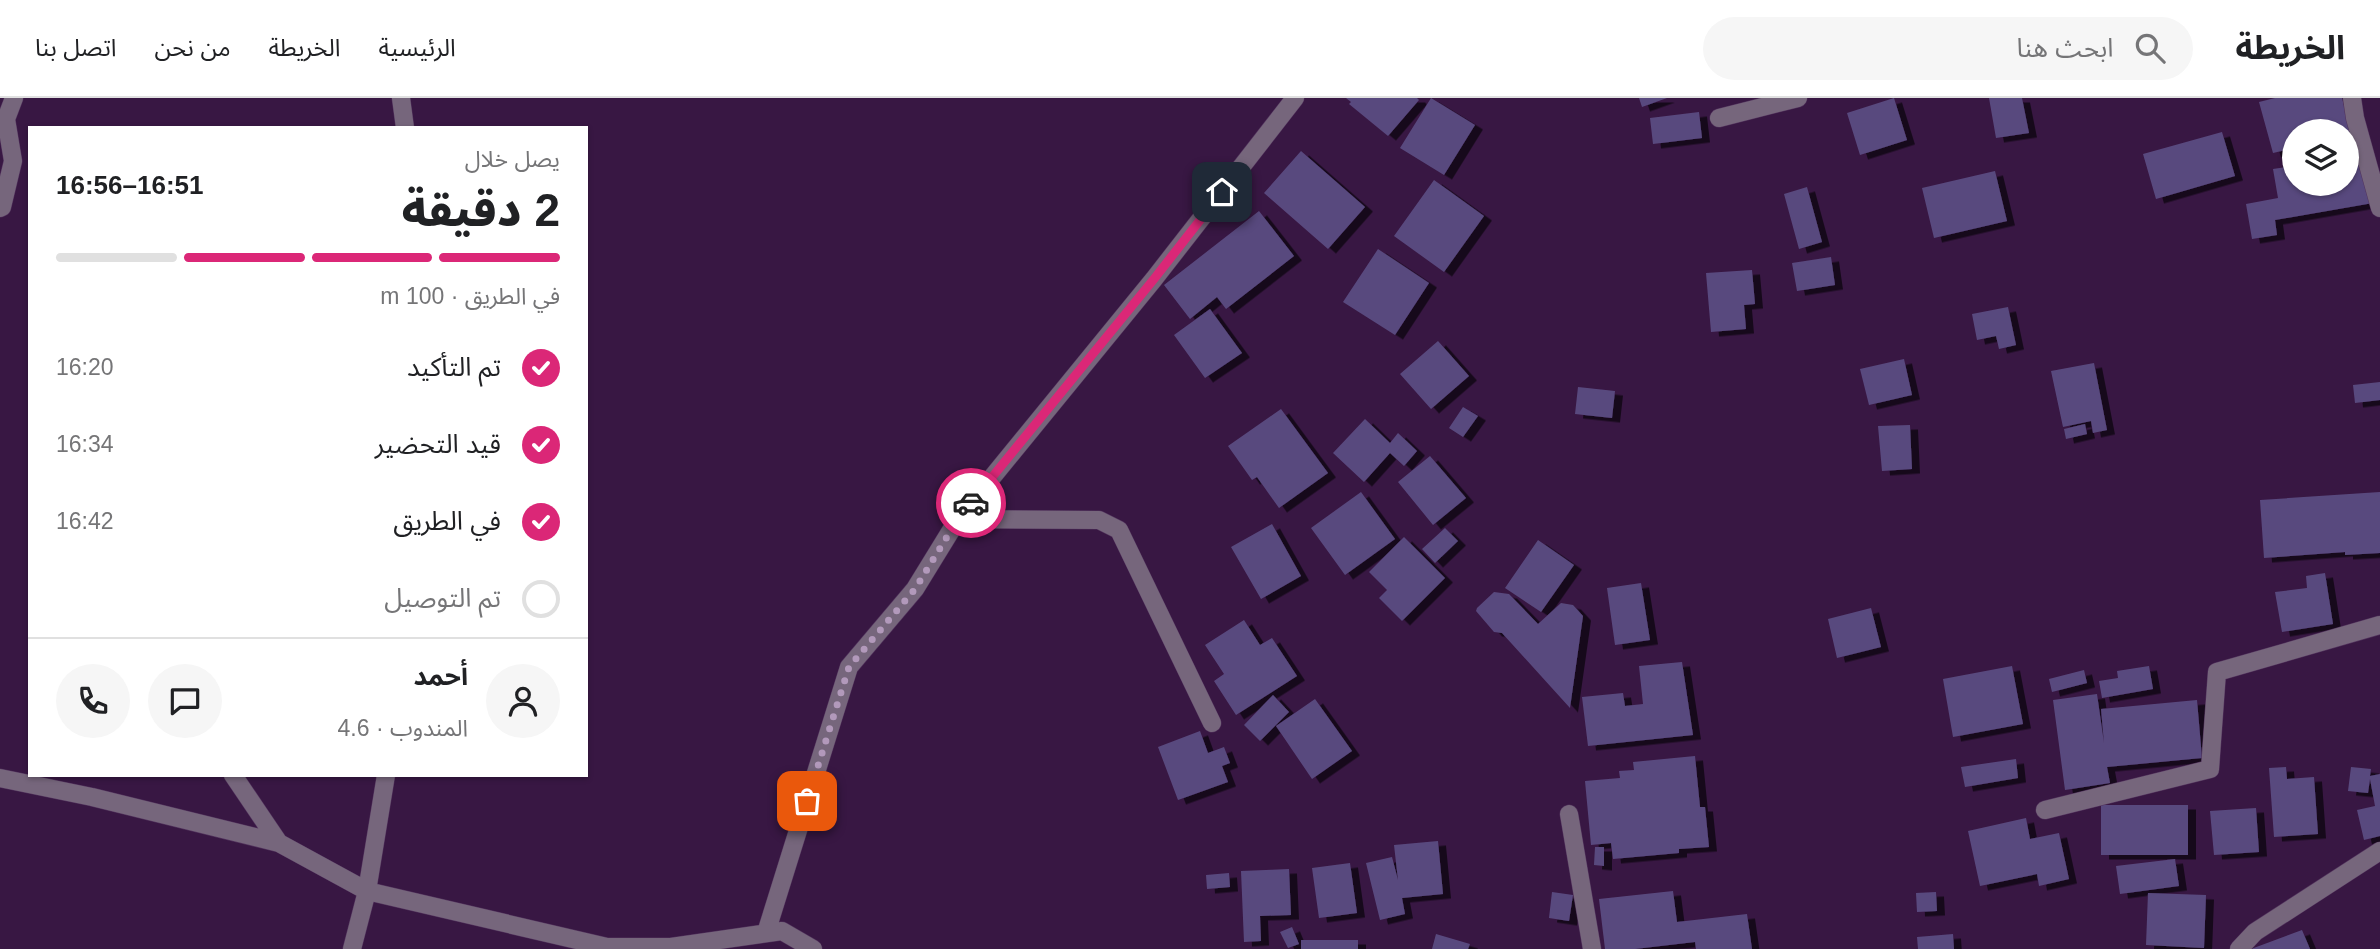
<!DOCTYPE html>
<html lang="ar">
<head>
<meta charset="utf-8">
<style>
	body { margin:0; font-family:Helvetica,"Noto Sans Arabic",sans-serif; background:#f6f6f6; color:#202124; direction:rtl; height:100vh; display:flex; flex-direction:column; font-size:26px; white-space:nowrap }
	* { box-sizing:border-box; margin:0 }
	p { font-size:23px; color:#757577 }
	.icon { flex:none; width:38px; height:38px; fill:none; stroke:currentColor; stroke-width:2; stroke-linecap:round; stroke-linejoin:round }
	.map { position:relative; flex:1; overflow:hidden; direction:ltr }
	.drawer { position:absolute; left:28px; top:28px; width:560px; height:651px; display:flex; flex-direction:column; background:#fff; border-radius:0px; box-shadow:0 2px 5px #0004; direction:rtl }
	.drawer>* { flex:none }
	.buttons { position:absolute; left:2282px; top:21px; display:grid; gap:14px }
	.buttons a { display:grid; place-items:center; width:77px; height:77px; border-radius:50%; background:#fff; box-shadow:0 2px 5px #0004; font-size:35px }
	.pin { position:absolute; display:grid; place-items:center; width:60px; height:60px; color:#fff; margin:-30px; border-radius:14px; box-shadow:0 4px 10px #0006 }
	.courier { position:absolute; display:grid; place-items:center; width:70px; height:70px; margin:-35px; border:5px solid #db2777; border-radius:50%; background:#fff; color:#222; box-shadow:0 2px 9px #0007 }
	.headline em { font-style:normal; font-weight:800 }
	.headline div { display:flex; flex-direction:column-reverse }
	.headline { display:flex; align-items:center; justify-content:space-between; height:119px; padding:0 28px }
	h1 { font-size:46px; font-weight:800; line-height:52px }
	.bar { display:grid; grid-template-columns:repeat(4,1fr); gap:10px 7px; align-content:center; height:84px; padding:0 28px }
	.bar i { height:9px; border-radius:5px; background:#e0e0e0 }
	.bar .selected { background:#db2777 }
	.bar p { grid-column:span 4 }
	.line { display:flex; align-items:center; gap:18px; padding:0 28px; border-top:2px solid #e0e0e0 }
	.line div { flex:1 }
	.round { display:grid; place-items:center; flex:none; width:74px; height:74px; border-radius:37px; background:#f6f6f6 }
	ol { padding:0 28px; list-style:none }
	li { display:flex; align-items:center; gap:21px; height:77px }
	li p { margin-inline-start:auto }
	li .icon { padding:7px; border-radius:50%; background:#db2777; color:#fff; stroke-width:4 }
	li:last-child { color:#757577 }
	li i { width:38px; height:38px; border:4px solid #e0e0e0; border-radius:50% }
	header { display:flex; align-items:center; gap:42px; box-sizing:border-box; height:98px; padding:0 35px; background:#fff; border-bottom:2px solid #e0e0e0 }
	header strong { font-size:33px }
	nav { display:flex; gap:38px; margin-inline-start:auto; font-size:24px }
	.search { width:490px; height:63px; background:#f6f6f6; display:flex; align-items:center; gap:18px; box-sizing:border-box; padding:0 24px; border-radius:38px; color:#757577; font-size:26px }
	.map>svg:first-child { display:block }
	.building { fill:#59497e; filter:url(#shadow) }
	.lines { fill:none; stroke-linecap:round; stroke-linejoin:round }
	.minor-casing { stroke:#52335d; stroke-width:19 }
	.minor { stroke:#76667c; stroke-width:18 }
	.done { stroke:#b299bb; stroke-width:7; stroke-dasharray:0 12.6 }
	.route { stroke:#db2777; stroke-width:9 }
</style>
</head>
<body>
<header>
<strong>الخريطة</strong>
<div class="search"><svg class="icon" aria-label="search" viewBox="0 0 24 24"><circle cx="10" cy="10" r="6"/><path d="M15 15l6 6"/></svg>ابحث هنا</div>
<nav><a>الرئيسية</a><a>الخريطة</a><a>من نحن</a><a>اتصل بنا</a></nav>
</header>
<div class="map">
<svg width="2380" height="851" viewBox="0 0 2380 851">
	<defs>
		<filter id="shadow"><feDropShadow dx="8" dy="4.5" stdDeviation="0" flood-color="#0009"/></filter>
	</defs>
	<rect width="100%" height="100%" fill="#381743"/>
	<path class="building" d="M1346,0H1417L1419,2L1388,38L1349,6L1351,4Z
		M1431,0L1475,27L1444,77L1400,50Z
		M1639,0H1667L1642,9Z
		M1894,0L1907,42L1860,57L1847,15Z
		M1989,0H2022L2029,35L1996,40Z
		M2275,0H2342L2351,35L2294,33V50L2273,55L2259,4Z
		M1699,14L1702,40L1653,46L1650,20Z
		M2222,34L2235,78L2156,101L2143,56Z
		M1301,53L1365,109L1328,151L1264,95Z
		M2365,56L2373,105L2275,122L2277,137L2252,141L2246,106L2278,100L2273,71L2294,68V86H2347V59Z
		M1995,73L2007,123L1934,140L1922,90Z
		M1434,82L1484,118L1444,174L1394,138Z
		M1807,89L1822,144L1799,151L1784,96Z
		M1259,113L1294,158L1226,211L1217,199L1190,221L1164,187Z
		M1378,151L1429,185L1395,237L1343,204Z
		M1831,159L1835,187L1797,193L1792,165Z
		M1752,172L1755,206L1744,207L1746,231L1711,234L1706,175Z
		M2008,209L2016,247L1999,251L1996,238L1977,242L1972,216Z
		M1210,211L1242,255L1205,280L1174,237Z
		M1438,243L1469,278L1431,311L1400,276Z
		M1904,261L1912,297L1869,307L1860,271Z
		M2094,265L2107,332L2093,335L2091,323L2063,329L2051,273Z
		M2380,284V302L2355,305L2353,287Z
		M1578,289L1615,293L1612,320L1575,316Z
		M1463,309L1478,318L1463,339L1449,330Z
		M1281,311L1328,375L1279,410L1257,379L1252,382L1228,348Z
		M1365,321L1390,345L1398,335L1417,353L1404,368L1390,355L1364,384L1333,355Z
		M2085,326L2087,336L2066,341L2064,331Z
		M1910,327L1912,371L1882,373L1878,328Z
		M1430,358L1466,400L1433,427L1398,384Z
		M1361,394L1395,441L1345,477L1311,430Z
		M2380,394V455L2345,457V454L2264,460L2260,402Z
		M1272,426L1301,478L1261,501L1231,449Z
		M1445,430L1458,443L1435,465L1422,451Z
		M1404,439L1445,480L1402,523L1379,500L1387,492L1369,474Z
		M1538,442L1574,467L1541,514L1505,490Z
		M2325,475L2333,526L2282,534L2275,494L2307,490L2306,478Z
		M1641,485L1650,542L1615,547L1607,490Z
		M1494,494L1509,496L1538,526L1561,505L1573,507L1583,518L1570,610L1502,535L1494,534L1476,513L1477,510Z
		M1871,510L1881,549L1837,560L1828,521Z
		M1244,522L1260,547L1272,540L1297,578L1236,617L1214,583L1224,576L1205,547Z
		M1682,564L1693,637L1588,648L1582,599L1623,595L1625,608L1643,606L1639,568Z
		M2012,568L2023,626L1953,639L1943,581Z
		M2149,568L2153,591L2102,600L2099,583L2118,580L2117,573Z
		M2084,572L2087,585L2052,594L2049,581Z
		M2097,596L2104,645L2101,611L2197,602L2202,660L2107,669L2110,685L2065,692L2053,602Z
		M1273,597L1289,614L1260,643L1244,627Z
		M1315,601L1352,653L1312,681L1276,628Z
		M1200,633L1208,655L1224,649L1230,665L1222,668L1228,684L1178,702L1158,649Z
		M1695,658L1700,709H1705L1709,749L1679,751V755L1613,761L1611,745L1591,747L1585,683L1620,680L1619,673L1634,672L1633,664Z
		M2016,661L2018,680L1965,689L1961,669Z
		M2286,669L2287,681L2314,679L2318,736L2274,739L2269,670Z
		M2351,669L2371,671L2370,678L2380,676V738L2364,742L2357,712L2375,708L2370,681L2368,695L2348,693Z
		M2101,707H2188V757H2101Z
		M2256,710L2259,754L2214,757L2210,713Z
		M2026,720L2030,741L2059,735L2069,781L2039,788L2037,776L1980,788L1968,733Z
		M1438,743L1443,796L1402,800L1405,816L1380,822L1366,765L1392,759L1398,782L1394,747Z
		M1595,749H1604V768L1594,767Z
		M2175,761L2179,788L2120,796L2116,768Z
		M1350,765L1357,815L1319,820L1312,770Z
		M1289,771L1291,817L1260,818L1261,843L1244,844L1241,773Z
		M1229,775L1230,789L1207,791L1206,777Z
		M1673,793L1677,824L1747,816L1752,851H1696L1695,844L1635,851H1605L1599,801Z
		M1552,794L1573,797L1569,823L1549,820Z
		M1936,794L1937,813L1917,814L1916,795Z
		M2148,795L2206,797L2204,850L2146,847Z
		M1292,829L1299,846L1288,850L1280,834Z
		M2302,832L2310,851H2251Z
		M1436,836L1470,846L1468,851H1432Z
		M1953,836L1954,851H1918L1917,839Z
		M1301,842H1358V851H1301Z"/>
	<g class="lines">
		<defs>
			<path id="minor" d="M401,0L405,30
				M2352,0L2355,20L2380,110
				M1719,20L1798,0
				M0,110L2,109L13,63L6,21L14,0
				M958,421L1099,422L1119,432L1212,625
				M233,677L279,745L367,793L607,849H671L782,833L813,851
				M0,680L92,699L279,745
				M2045,712L2210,671L2217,574L2380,527
				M1569,716L1592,851
				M766,835L849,569L915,491L958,421L1154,181L1295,0
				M352,851L367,793L386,677
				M2239,851L2255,834L2380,753"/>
		</defs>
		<use href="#minor" class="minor-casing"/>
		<use href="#minor" class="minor"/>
	</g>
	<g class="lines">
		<path class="done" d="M807,703L849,569L915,491L958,421L971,405"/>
		<path class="route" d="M971,405L1154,181L1222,94"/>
	</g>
</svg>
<div class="buttons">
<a><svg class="icon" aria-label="layers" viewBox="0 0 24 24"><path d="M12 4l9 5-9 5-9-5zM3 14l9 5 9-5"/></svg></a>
</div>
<div class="pin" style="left:807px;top:703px;background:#ea580c"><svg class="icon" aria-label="bag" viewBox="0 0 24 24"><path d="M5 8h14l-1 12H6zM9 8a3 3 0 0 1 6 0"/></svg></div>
<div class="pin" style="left:1222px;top:94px;background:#1f2937"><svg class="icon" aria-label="home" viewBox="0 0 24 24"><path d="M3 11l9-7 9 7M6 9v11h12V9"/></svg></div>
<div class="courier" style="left:971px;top:405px"><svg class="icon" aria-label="car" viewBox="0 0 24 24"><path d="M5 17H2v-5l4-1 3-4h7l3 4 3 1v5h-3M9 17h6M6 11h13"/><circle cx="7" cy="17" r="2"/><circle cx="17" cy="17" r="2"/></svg></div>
<section class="drawer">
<div class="headline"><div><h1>2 دقيقة</h1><p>يصل خلال</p></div><em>16:51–16:56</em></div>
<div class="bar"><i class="selected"></i><i class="selected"></i><i class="selected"></i><i></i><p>في الطريق · 100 m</p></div>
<ol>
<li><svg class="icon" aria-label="check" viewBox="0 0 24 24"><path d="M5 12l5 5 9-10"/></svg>تم التأكيد<p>16:20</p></li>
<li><svg class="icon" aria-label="check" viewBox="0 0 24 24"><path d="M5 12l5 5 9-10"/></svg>قيد التحضير<p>16:34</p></li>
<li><svg class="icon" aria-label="check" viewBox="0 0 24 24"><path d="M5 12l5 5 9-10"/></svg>في الطريق<p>16:42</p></li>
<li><i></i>تم التوصيل</li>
</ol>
<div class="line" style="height:126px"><a class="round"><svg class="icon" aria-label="person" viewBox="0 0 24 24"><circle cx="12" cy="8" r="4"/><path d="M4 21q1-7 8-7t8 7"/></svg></a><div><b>أحمد</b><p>المندوب · 4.6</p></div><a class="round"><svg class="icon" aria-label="chat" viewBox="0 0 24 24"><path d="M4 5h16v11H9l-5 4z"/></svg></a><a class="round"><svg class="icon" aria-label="phone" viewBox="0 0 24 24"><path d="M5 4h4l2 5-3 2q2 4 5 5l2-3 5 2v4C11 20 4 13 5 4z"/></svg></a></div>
</section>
</div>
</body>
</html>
